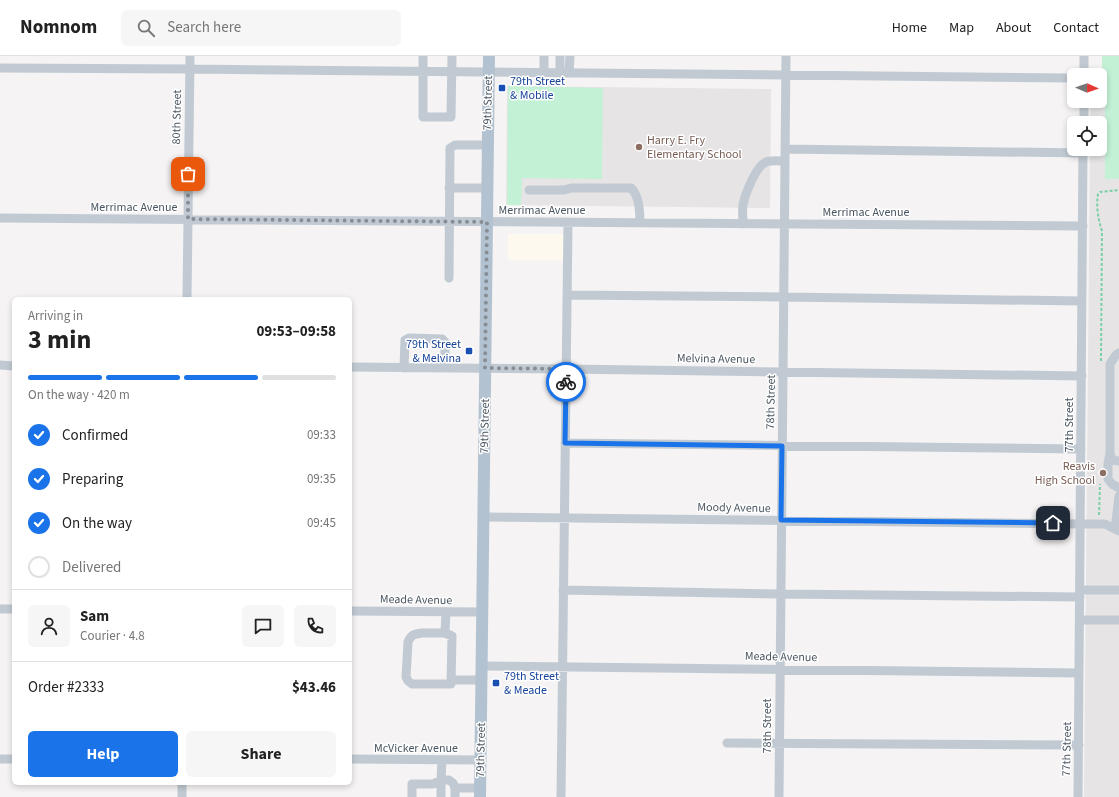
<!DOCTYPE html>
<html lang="en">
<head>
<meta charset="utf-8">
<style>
	body { margin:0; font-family:"Source Sans 3",sans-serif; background:#f6f6f6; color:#222; height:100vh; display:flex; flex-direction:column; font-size:15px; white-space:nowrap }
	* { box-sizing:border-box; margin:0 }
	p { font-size:13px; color:#767676 }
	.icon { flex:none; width:22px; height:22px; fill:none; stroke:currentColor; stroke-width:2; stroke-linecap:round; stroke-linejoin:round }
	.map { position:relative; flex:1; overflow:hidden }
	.details { position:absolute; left:12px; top:241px; width:340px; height:488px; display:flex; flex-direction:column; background:#fff; border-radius:6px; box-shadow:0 2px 6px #0003 }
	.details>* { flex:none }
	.needle { width:26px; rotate:92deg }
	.fabs { position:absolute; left:1067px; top:12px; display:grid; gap:8px }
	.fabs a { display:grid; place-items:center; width:40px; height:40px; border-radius:6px; background:#fff; box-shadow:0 2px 6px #0003; font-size:20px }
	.pin { position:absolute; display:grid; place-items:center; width:34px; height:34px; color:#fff; margin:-17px; border-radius:8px; box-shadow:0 2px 6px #0006 }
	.courier { position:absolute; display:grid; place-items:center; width:40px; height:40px; margin:-20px; border:3px solid #1a73e8; border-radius:50%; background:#fff; color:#222; box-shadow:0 1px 5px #0007 }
	.summary em { font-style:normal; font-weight:700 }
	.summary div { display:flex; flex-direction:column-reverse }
	.summary { display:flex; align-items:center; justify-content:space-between; height:68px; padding:0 16px }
	h1 { font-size:26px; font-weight:700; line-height:30px }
	.bar { display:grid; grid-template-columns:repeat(4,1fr); gap:6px 4px; align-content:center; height:48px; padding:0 16px }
	.bar i { height:5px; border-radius:3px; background:#e0e0e0 }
	.bar .on { background:#1a73e8 }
	.bar p { grid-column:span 4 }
	.line { display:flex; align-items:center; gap:10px; padding:0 16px; border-top:1px solid #e0e0e0 }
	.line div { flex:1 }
	.round { display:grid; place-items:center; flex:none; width:42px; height:42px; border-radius:6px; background:#f6f6f6 }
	ol { padding:0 16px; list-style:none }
	li { display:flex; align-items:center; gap:12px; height:44px }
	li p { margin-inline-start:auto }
	li .icon { padding:4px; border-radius:50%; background:#1a73e8; color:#fff; stroke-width:4 }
	li:last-child { color:#767676 }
	li i { width:22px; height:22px; border:2px solid #e0e0e0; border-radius:50% }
	.button { display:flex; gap:8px; margin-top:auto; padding:8px 16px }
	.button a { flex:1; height:46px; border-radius:6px; background:#1a73e8; color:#fff; font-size:16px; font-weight:700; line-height:46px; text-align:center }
	.button a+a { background:#f6f6f6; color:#222 }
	header { display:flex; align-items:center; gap:24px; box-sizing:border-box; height:56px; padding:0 20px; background:#fff; border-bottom:1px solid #e0e0e0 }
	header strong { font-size:19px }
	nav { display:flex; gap:22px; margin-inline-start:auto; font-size:14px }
	.search { width:280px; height:36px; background:#f6f6f6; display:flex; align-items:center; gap:10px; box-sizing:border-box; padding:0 14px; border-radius:6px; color:#767676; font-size:15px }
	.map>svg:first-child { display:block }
	.commercial { fill:#fdf9ef }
	.education { fill:#e6e4e5 }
	.green { fill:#c3f1d5 }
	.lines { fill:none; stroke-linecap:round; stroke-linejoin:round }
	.path { stroke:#7ad0a6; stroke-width:2; stroke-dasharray:3 2; stroke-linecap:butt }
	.minor { stroke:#c1cad2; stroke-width:9 }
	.major { stroke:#b3c2d1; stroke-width:12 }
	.done { stroke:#868d94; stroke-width:4; stroke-dasharray:0 7.2 }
	.route { stroke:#1a73e8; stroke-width:5 }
	.transit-dot { fill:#1a4fb4; stroke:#fff; stroke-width:1.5 }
	.education-dot { fill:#8d6e63; stroke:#fff; stroke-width:1.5 }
	.labels { text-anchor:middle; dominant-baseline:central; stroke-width:3; stroke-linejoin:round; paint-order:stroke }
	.transit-label { font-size:12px; fill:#164399; stroke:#fff; text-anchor:start }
	.street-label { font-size:12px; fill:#4a5661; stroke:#fff }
	.education-label { font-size:12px; fill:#785e54; stroke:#fff; text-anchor:start }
</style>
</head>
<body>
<header>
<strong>Nomnom</strong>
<div class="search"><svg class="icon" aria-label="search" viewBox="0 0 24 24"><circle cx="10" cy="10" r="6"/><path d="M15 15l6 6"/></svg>Search here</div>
<nav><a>Home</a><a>Map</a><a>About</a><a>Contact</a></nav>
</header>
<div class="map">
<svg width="1119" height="741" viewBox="0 0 1119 741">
	<rect width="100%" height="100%" fill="#f5f3f3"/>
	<path class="commercial" d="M508,178H568V204H508Z"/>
	<path class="education" d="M507,30L771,33L770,152L506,149Z
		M1100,40H1119V741H1084L1090,93H1100V67H1090L1091,45H1100Z"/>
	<path class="green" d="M1102,0H1119V123H1105V40H1102Z
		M508,30L603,32L602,123L522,122L521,149H507Z"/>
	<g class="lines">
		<path class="path" d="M1101,305L1102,175C1098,163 1096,150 1098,138L1100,136L1119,134
			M1099,459L1100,428"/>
		<path class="minor" d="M423,0V61H451L452,0
			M544,0V17
			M0,12L190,13L1074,22
			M560,17V0
			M569,17L570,0
			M1084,19V0
			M1084,67V45
			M785,93L1083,97
			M449,132H487
			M529,134H564L571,132H631C639,139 640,157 640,167
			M0,162L1083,170
			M743,168C743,161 742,155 743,149C745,138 756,110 766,106C771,104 780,105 785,105
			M449,222L450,92L455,89H488
			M567,239L783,241L1082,245
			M187,243L190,0
			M1119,297L1116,299L1110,308V397L1108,408V423L1112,428L1119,432
			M0,309L14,310
			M350,311L566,313L1082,320
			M404,312L405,284L409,282L442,283L445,286V312
			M565,387L1081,393
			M1110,397L1112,404L1119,405
			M484,461L1081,468H1105L1119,475
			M1115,473L1119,440
			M563,534L781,538L1080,541
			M1080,534H1119
			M0,553H14
			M350,555L483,556
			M1080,564H1119
			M422,577H445L452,580L451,628H412L408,625L406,621L408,586C411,578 415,578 422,577Z
			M445,577L446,556
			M482,610L1079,617
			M451,624H482
			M727,687L1079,689
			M0,703H14
			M350,703L481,704
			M455,732H481
			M182,741V727
			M412,741V728H433L441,724L442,704
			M441,741V724H449L453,727L455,732V741
			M561,741L568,166
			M779,741L786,0
			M1078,741L1083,93"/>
		<path class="major" d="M480,741L489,0"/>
	</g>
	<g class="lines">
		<path class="done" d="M188,118V163L487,166L485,312L566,313V326"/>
		<path class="route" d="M566,326L565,387L782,390L781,464L1053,467"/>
	</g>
	<g class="transit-dot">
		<rect x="498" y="28" width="8" height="8" rx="2"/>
		<rect x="465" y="291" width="8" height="8" rx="2"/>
		<rect x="492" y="623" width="8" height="8" rx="2"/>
	</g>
	<g class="education-dot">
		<circle cx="639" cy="91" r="4"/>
		<circle cx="1103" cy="417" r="4"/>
	</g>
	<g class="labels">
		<g class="transit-label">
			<text x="510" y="25">79th Street<tspan x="510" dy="14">&amp; Mobile</tspan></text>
			<text x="461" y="288" text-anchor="end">79th Street<tspan x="461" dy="14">&amp; Melvina</tspan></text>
			<text x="504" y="620">79th Street<tspan x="504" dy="14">&amp; Meade</tspan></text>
		</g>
		<g class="street-label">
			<text transform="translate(488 47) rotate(-89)">79th Street</text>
			<text transform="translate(177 61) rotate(-89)">80th Street</text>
			<text x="134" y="151">Merrimac Avenue</text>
			<text x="542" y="154">Merrimac Avenue</text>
			<text x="866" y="156">Merrimac Avenue</text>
			<text transform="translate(716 303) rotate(1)">Melvina Avenue</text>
			<text transform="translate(771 346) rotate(-89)">78th Street</text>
			<text transform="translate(1069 369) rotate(-90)">77th Street</text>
			<text transform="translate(485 370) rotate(-89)">79th Street</text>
			<text transform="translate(734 452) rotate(1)">Moody Avenue</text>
			<text transform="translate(416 544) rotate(1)">Meade Avenue</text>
			<text transform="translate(781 601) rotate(1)">Meade Avenue</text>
			<text transform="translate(767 670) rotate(-90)">78th Street</text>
			<text x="416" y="692">McVicker Avenue</text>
			<text transform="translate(1067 693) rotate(-89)">77th Street</text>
			<text transform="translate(481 694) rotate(-89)">79th Street</text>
		</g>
		<g class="education-label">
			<text x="647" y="84">Harry E. Fry<tspan x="647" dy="14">Elementary School</tspan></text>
			<text x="1095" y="410" text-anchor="end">Reavis<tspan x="1095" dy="14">High School</tspan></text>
		</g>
	</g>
</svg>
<div class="fabs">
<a><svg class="needle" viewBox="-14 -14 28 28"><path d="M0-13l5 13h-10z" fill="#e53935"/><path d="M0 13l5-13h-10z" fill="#767676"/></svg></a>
<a><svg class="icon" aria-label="locate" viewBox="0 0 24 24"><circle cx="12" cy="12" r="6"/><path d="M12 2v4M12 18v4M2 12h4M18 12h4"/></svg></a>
</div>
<div class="pin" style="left:188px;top:118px;background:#ea580c"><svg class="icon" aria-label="bag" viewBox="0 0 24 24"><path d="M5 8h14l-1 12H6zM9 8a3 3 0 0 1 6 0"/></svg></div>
<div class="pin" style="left:1053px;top:467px;background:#1f2937"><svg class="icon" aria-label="home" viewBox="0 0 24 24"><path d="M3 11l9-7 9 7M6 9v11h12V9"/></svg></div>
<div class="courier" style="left:566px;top:326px"><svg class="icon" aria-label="bike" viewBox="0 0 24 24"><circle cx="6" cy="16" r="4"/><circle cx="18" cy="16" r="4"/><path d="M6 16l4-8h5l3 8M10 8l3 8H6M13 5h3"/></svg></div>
<section class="details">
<div class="summary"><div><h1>3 min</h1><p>Arriving in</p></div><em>09:53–09:58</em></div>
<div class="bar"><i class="on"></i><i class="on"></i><i class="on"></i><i></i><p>On the way · 420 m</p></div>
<ol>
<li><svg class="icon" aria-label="check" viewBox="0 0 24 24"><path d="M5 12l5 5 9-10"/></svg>Confirmed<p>09:33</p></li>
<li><svg class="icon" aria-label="check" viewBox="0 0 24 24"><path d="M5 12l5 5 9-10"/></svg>Preparing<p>09:35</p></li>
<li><svg class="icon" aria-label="check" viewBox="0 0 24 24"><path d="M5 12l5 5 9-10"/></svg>On the way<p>09:45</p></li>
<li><i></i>Delivered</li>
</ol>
<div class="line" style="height:72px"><a class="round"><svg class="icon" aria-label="person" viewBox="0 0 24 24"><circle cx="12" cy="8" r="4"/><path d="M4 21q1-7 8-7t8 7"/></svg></a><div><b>Sam</b><p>Courier · 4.8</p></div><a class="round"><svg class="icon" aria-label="chat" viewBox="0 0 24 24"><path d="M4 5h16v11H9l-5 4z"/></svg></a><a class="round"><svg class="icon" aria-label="phone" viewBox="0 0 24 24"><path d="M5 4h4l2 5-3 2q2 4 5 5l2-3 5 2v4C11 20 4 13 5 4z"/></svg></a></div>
<div class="line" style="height:52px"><div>Order #2333</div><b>$43.46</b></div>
<div class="button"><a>Help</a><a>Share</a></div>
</section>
</div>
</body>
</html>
